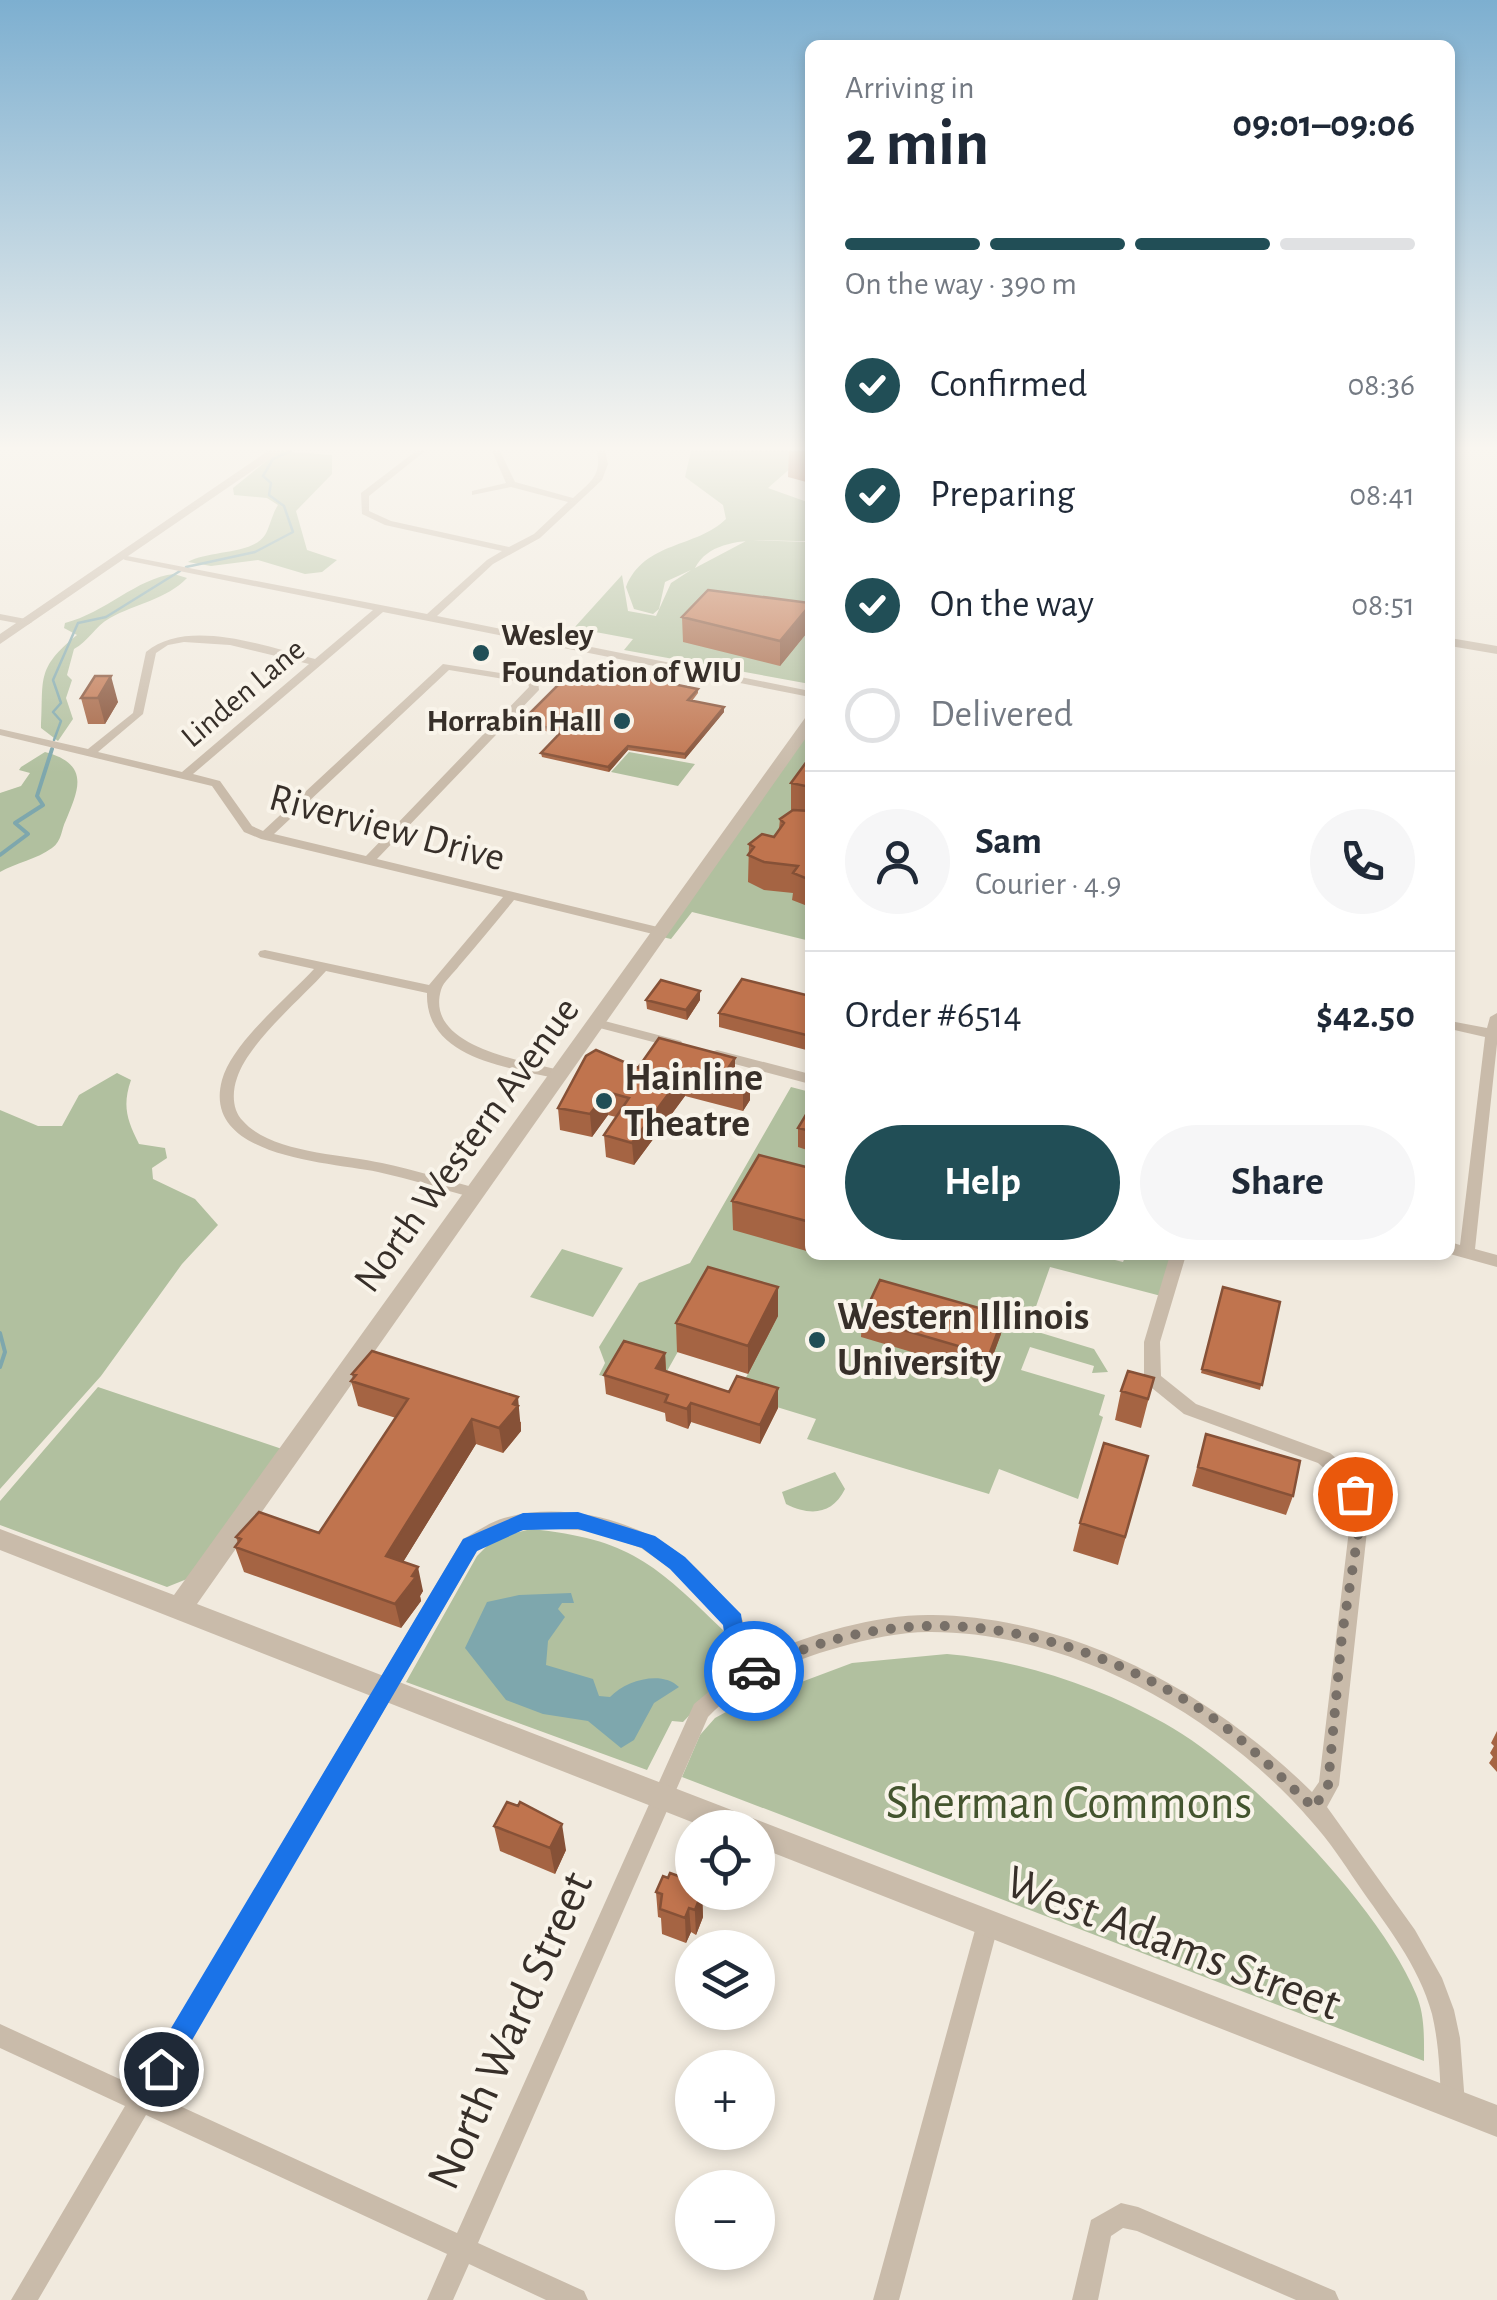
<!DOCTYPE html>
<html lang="en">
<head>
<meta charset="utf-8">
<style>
	body { margin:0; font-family:"Alegreya Sans",sans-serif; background:#f6f6f7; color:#1f2937; height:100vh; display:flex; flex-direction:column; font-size:38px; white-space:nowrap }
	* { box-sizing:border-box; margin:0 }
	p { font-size:32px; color:#747a83 }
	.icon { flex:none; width:55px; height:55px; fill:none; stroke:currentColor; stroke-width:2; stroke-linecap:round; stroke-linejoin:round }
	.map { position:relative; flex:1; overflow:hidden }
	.drawer { position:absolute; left:805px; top:40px; width:650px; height:1220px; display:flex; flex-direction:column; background:#fff; border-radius:15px; box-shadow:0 5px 15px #0003 }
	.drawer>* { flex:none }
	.fabs { position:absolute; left:675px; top:1810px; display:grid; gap:20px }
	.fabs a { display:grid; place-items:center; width:100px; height:100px; border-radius:50%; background:#fff; box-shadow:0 5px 15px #0003; font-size:50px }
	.pin { position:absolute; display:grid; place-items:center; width:85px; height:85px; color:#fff; margin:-42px; border:5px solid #fff; border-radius:50%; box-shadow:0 2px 10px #0007 }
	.courier { position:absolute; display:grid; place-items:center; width:100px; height:100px; margin:-50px; border:8px solid #1a73e8; border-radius:50%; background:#fff; color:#222; box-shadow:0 2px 12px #0007 }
	.summary em { font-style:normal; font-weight:700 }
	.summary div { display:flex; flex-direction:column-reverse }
	.summary { display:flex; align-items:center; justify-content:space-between; height:170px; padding:0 40px }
	h1 { font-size:65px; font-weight:700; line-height:75px }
	.bar { display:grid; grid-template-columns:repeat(4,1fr); gap:15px 10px; align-content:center; height:120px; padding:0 40px }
	.bar i { height:12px; border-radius:8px; background:#e0e1e3 }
	.bar .active { background:#214e56 }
	.bar p { grid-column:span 4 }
	.line { display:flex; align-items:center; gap:25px; padding:0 40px; border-top:2px solid #e0e1e3 }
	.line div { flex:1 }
	.round { display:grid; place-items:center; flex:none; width:105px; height:105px; border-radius:52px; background:#f6f6f7 }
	ol { padding:0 40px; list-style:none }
	li { display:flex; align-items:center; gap:30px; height:110px }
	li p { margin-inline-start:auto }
	li .icon { padding:10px; border-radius:50%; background:#214e56; color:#fff; stroke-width:4 }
	li:last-child { color:#747a83 }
	li i { width:55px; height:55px; border:5px solid #e0e1e3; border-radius:50% }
	.primary-button { display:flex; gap:20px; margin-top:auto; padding:20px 40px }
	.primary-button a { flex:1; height:115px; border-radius:60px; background:#214e56; color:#fff; font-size:40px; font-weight:700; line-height:115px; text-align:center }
	.primary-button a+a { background:#f6f6f7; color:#1f2937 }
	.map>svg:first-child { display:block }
	.green { fill:#b1c09f }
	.water { fill:#7ea7ad }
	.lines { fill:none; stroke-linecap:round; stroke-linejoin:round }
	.stream-far1 { stroke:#7ea7ad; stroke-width:2.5 }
	.stream { stroke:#7ea7ad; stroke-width:4 }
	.minor { fill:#c9bbaa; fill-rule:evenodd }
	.tertiary { fill:#c9bbaa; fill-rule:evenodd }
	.wall { fill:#a56443 }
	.shaded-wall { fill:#865137 }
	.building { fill:#c0744e; stroke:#865137; stroke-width:2.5 }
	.route { fill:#1a73e8 }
	.done { stroke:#787068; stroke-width:10; stroke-dasharray:0 18 }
	.poi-dot { fill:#214e56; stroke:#f9f4ea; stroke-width:4 }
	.labels { text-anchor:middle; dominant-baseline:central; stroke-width:8; stroke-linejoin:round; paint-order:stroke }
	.far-poi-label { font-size:32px; font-weight:bold; fill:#372f29; stroke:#f9f4ea; text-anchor:start }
	.far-street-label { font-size:32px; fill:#372f29; stroke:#f9f4ea }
	.street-label { font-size:40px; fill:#372f29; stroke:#f9f4ea }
	.poi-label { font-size:40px; font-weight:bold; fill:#372f29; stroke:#f9f4ea; text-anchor:start }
	.near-park-label { font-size:48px; fill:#43542e; stroke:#f9f4ea }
	.near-street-label { font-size:48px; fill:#372f29; stroke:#f9f4ea }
</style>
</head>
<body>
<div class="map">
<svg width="1497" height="2300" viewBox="0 0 1497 2300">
	<rect width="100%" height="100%" fill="#f1eade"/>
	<path class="green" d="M279,451L332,455V474L296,511L307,550L337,560L322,572L305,574L258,560L211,566L188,562C208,550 252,555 265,535C270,527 272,514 278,505L267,498L234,495L233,488Z
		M691,451H810L768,488L810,503V541C776,542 714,531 695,568L748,540L810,542V684L624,650L633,639L574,628L622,575L628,611L656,616L671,583L691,570L665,582L659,609L653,614L634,609L626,587C644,541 697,548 726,519L723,505L685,477Z
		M174,574L187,578C167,599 135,604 110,618C94,627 89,641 74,649L67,675L72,680L66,698L73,719L58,741L41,728C44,679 35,669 77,635L64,628L65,623C105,613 137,578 174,574Z
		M810,721V941L692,912L671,939L658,936Z
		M45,752C90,764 79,789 66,820C61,830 62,841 52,848C37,859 16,863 0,872V793L21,786L30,773L19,770L21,767Z
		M629,752L695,764L678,786L611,772Z
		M117,1073L131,1080C122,1106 127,1120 139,1144L165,1148L167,1158L152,1168L153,1179L195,1199L218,1225L182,1264L101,1376L0,1489V1110L38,1126H62L79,1095Z
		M791,1087L810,1092V1255H1095L1123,1262L1126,1255L1178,1256L1165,1297L1050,1267L1028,1329L1094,1349L1108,1372L1092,1373L1094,1366L1030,1347L1021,1370L1105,1395L1099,1415L1103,1417L1078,1499L999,1469L989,1494L807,1439L816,1419L737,1395L777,1317L709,1296L666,1373L614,1379L599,1375L605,1363L599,1347L639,1283L690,1263Z
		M562,1249L623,1268L593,1317L530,1297Z
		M98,1387L282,1449L187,1579L167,1587L0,1525V1501Z
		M835,1472L845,1489C832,1515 810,1516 786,1504L782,1492Z
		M531,1529C630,1539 655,1564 724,1631L725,1678L683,1722L672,1721L647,1770L406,1682L477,1556L495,1538Z
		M947,1654C1020,1660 1100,1687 1164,1723C1247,1769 1379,1905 1416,1994C1425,2015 1424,2038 1424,2061L682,1777L700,1735L715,1718L737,1706L852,1663Z"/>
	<path class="water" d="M571,1593L574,1603H562L558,1609L565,1617L548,1641L546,1665L593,1679L599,1696L610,1697C626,1680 662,1670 679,1687L654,1703L634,1740L621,1748L588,1721L543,1714L506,1700L465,1648L487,1602L519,1595Z"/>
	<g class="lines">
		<path class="stream-far1" d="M186,567L255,552L293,532L284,506L269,495L271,483L263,476L273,459L291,451
			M54,740L61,721L53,712L61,703L53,680L78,623L106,617L180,571"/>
		<path class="stream" d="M0,855L28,834L15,823L43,805L37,796L52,749
			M0,1333L5,1352L0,1367"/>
		<path class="minor" d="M416,451H425L369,496V511L391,521L509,547L534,534L568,502L511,487L472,495V491L506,483L492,451H500L515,482L573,498C590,482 602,476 597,451H605L608,464L602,480L540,538L493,564L437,616L810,691V697L383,612L193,774L220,781L252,826L263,831L443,664L533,678L538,681L539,690L377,859L666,929L667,932L661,936L514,900C496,922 478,944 459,966C454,973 443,982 441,990C424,1048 527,1061 563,1071L565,1074L563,1077L558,1079C508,1067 425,1059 427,993L326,971C301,999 248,1043 237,1078C232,1092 232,1110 243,1121C271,1153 342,1154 382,1163C415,1170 447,1180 479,1189L482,1193L474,1198C442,1189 410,1179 378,1172C329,1162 201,1158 222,1080C232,1043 288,997 314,969L260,957L258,954L260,951L265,950L429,985L503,897L261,839L244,832L212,786L0,735V729L88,749L133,713L146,652C188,617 267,647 315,659L373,610L125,560L120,557L122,555L427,614L487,560L502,551L385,525L362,514L361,493ZM184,642L230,645L309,664L182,772L98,752L143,714L156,653L168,645ZM449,670L528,683L529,687L366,856L274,834Z
			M0,614L31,620L32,622L27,625L0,620Z
			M1497,1013V1044L1475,1249L1497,1255V1267L1450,1254V1242L1460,1245L1485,1037L1450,1029V1021L1487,1028L1490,1017Z
			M597,1019L681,1041L683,1044L676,1048L592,1026L590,1023Z
			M717,1050L810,1074V1084L712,1058L710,1055L712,1052Z
			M1170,1255H1186L1160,1342L1161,1376L1196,1404L1330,1453L1352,1472L1369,1513L1339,1785L1327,1807L1415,1930L1442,1978L1454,2010L1460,2038L1465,2104L1461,2112L1453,2116L1445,2112L1441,2104C1440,2073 1439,2044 1432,2014C1419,1965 1385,1924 1357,1883C1343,1862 1329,1841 1312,1822C1221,1716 1070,1631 929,1632C899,1632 869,1639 840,1647C790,1661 745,1679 708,1717L478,2243L584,2291L588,2300H546L469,2264L453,2300H427L447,2254L146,2115L38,2300H11L125,2106L0,2048V2024L137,2087L463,1539C476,1532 490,1522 504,1518C562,1501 633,1519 680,1554C702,1571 721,1595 740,1615L743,1621L747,1663C798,1637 874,1614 932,1615C1075,1617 1212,1693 1312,1792L1319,1782L1351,1513L1339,1481L1318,1463L1184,1414L1147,1384L1144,1379V1342ZM543,1528L593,1531L641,1548L671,1569L724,1624L729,1675L694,1704L457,2233L158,2096L477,1551L509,1532Z
			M988,1912L996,1915L999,1923L899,2300H873L977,1923L980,1915Z
			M1121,2203L1138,2207L1335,2291L1339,2300H1296L1137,2231L1123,2228L1111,2236L1098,2300H1072L1091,2220Z"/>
		<path class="tertiary" d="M268,451H281L0,644V634Z
			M1450,638L1497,646V654L1450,646Z
			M810,717V732L197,1604L1497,2105V2137L758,1847V1828H707L0,1550V1529L174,1595L805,718Z"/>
	</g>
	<path class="wall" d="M789,451H810V483L788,477Z
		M810,603V629L780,666L683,642L682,617Z
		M95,676L118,702L105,724H88L81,698Z
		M698,689V693L692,701L724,707V712L685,759L628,750L609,772L542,757L541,753L558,735L524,724L523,720Z
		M810,757V907L792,900L793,893L764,890L748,882L749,844L774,837L779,829L780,819L792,810H791V783Z
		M810,996V1051L719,1027V1013Z
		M646,1000H700L687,1020L647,1009Z
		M638,1068L735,1074L750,1100L743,1111L685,1096L634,1165L606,1157L604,1135L616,1117L608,1115L592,1137L560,1130L558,1108Z
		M810,1108V1151L798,1147V1128Z
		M810,1168V1252L733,1230L732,1201Z
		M778,1287V1316L748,1374L677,1352L676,1323Z
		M1223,1287L1280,1302L1260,1390L1201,1373Z
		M862,1318L1001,1334L986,1374L861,1337Z
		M665,1353L666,1371L729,1392L778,1388V1408L760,1444L691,1422L688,1429L666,1421L665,1413L606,1394L604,1375Z
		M352,1374L521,1422V1431L503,1453L476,1444L403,1562L423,1591L420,1596L421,1601L401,1628L244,1572L235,1547L238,1543L236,1537L319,1533L396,1418L358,1406L351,1381L353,1379Z
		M1154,1378L1141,1428L1115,1420L1121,1391Z
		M1206,1434L1293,1496L1286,1515L1192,1486Z
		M1148,1456L1118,1565L1073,1551L1080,1523Z
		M1497,1731V1772L1489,1763L1493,1757L1490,1753L1494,1746L1491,1743Z
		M494,1826L566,1850L555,1874L500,1851Z
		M668,1878L692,1892H702L703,1917L696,1935L691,1932L686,1943L662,1934L661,1918L658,1917L656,1892Z"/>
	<path class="shaded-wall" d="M810,605V629L780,666V641Z
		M111,676L118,702L105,724L98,698Z
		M724,707V712L685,759V754Z
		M628,746V750L609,772L608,767Z
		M700,991V1000L687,1020L686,1010Z
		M735,1058V1080L726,1071Z
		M684,1073L685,1096L634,1165L632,1143Z
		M750,1078V1100L743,1111V1089Z
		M607,1092L608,1115L592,1137L590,1114Z
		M778,1287V1316L748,1374V1346Z
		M1004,1315L1001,1334L986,1374L989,1355Z
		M665,1353L666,1373L656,1368Z
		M778,1388V1408L760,1444V1425Z
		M518,1397L521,1431L503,1453L499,1428Z
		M691,1403V1422L688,1429L687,1409Z
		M472,1419L476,1444L392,1580L386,1556Z
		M418,1567L423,1591L420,1596L421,1601L401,1628L395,1604Z
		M562,1824L566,1850L555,1874L550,1848Z
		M694,1892H702L703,1917L696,1935Z
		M689,1908L691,1932L686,1943L685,1918Z"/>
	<path class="building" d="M708,590L810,603V605L780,641L682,617Z
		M578,665L698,689L688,700L724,707L685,754L628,746L608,767L541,753L561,732L523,720Z
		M95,676H111L98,698H81Z
		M810,757V787L791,783Z
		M793,810L810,811V880L793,873L798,866L764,862L748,855L754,847L749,844L762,834L774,837L784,823L780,819Z
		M742,979L810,996V1036L719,1013Z
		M661,980L700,991L686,1010L646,1000Z
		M659,1038L735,1058L726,1071L750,1078L743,1089L684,1073L632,1143L604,1135L629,1098L607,1092L590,1114L558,1108L586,1056L596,1050L638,1068Z
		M810,1108V1131L798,1128Z
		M759,1155L810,1168V1222L732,1201Z
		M708,1267L778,1287L748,1346L676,1323Z
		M880,1280L1004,1315L989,1355L862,1318Z
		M1223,1287L1280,1302L1262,1385L1202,1369Z
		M624,1341L665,1353L656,1368L729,1392L737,1376L778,1388L760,1425L691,1403L687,1409L665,1402L668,1395L604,1375Z
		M372,1351L518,1397L513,1404L518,1406L499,1428L472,1419L386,1556L418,1567L412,1576L416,1577L395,1604L235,1547L241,1539L236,1537L259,1512L319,1533L408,1399L351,1381L356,1375L352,1374Z
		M1128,1371L1154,1378L1148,1399L1121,1391Z
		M1206,1434L1300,1461L1293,1496L1198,1467Z
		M1104,1443L1148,1456L1125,1537L1080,1523Z
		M507,1802L518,1806L520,1802L562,1824L550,1848L494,1826Z
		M670,1873L692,1881V1892H702L695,1910L689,1908L685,1918L660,1909L662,1894L656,1892L663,1876L668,1878Z"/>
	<linearGradient id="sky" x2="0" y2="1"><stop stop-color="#7dafd0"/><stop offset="0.58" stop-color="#f9f6f0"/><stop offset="1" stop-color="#f9f6f0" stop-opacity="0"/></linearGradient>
	<rect width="1497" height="773" fill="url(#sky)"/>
	<path class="route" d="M578,1512L655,1536L685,1557L741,1614L748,1664H761V1678L739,1689L731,1686L723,1625L670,1569L642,1548L578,1529L523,1530L477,1551L170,2078L161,2082L152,2078L149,2069L152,2060L463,1539L523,1513Z"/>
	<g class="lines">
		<path class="done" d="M754,1671C900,1596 1054,1620 1192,1704C1237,1731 1275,1772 1314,1808L1328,1785L1342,1635L1360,1522L1355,1494"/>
	</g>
	<g class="poi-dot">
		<circle cx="481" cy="653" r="10"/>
		<circle cx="622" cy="721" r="10"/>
		<circle cx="604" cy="1101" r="10"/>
		<circle cx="817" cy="1340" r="10"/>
	</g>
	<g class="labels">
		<g class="far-poi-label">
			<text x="501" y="635">Wesley<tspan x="501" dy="37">Foundation of WIU</tspan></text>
			<text x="602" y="721" text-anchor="end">Horrabin Hall</text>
		</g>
		<g class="far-street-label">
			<text transform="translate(243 693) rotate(-40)">Linden Lane</text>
		</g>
		<g class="street-label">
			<text transform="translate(387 828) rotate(15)">Riverview Drive</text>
			<text transform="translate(467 1145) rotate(-54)">North Western Avenue</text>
		</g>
		<g class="poi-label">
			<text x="624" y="1078">Hainline<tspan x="624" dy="46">Theatre</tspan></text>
			<text x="837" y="1317">Western Illinois<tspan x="837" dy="46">University</tspan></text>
		</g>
		<g class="near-park-label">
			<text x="1069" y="1804">Sherman Commons</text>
		</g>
		<g class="near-street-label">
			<text transform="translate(1173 1944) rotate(21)">West Adams Street</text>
			<text transform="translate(511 2031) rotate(-66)">North Ward Street</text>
		</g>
	</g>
</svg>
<div class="fabs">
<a><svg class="icon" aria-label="locate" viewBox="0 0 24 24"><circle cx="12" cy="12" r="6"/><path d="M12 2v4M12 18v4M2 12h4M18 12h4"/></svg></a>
<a><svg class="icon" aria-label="layers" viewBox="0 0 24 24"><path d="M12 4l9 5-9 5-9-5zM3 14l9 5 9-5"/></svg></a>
<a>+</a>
<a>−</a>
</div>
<div class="pin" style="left:1355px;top:1494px;background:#ea580c"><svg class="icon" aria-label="bag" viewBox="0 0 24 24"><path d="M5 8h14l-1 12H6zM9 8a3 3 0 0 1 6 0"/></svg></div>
<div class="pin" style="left:161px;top:2069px;background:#1f2937"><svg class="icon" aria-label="home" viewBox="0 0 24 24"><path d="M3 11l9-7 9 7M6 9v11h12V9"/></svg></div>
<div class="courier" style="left:754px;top:1671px"><svg class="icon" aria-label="car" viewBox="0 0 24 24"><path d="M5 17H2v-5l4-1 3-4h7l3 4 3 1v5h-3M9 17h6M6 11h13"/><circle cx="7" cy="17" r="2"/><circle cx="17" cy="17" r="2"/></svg></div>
<section class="drawer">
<div class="summary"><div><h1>2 min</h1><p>Arriving in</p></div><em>09:01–09:06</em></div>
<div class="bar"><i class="active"></i><i class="active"></i><i class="active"></i><i></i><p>On the way · 390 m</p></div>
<ol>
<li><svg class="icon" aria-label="check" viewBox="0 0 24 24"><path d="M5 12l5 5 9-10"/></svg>Confirmed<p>08:36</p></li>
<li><svg class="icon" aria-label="check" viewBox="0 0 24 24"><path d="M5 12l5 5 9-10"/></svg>Preparing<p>08:41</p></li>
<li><svg class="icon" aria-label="check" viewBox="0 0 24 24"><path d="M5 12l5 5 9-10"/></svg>On the way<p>08:51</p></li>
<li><i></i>Delivered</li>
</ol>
<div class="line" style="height:180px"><a class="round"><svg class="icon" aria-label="person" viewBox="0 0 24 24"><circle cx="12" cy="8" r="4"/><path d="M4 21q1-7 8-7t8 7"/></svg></a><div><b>Sam</b><p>Courier · 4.9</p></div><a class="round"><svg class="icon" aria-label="phone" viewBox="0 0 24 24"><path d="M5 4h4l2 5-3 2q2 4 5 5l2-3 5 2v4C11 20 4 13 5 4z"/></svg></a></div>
<div class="line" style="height:130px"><div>Order #6514</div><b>$42.50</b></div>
<div class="primary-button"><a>Help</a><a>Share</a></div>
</section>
</div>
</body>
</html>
